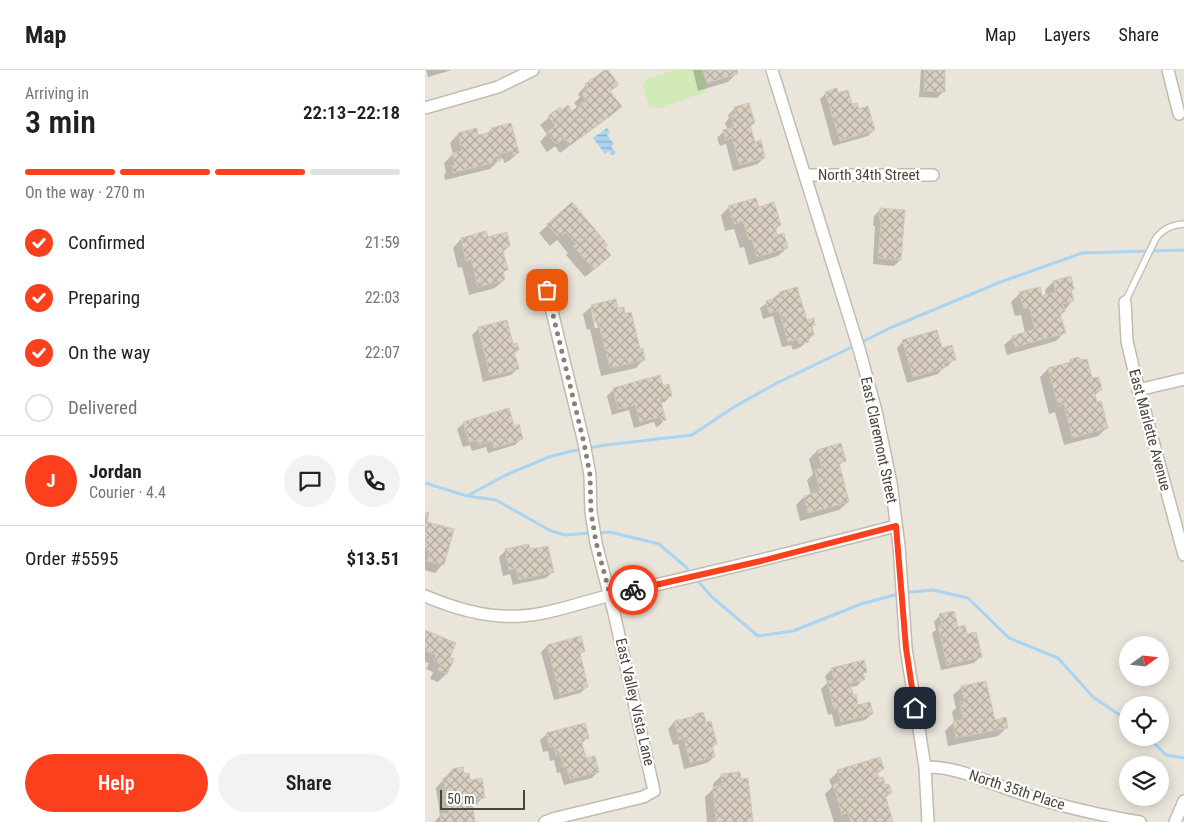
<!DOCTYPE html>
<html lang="en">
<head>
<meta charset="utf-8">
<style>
	body { margin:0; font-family:"Roboto Condensed",sans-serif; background:#f2f2f2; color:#202124; height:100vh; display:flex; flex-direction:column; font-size:19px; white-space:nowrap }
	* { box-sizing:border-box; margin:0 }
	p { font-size:16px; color:#757577 }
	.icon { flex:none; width:28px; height:28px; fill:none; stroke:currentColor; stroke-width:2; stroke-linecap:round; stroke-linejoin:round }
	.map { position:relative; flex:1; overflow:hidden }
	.side { display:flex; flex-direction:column; background:#fff; width:425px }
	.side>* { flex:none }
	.needle { width:32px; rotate:75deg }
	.tools { position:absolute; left:694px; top:566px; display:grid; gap:10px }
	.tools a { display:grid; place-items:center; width:50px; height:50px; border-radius:50%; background:#fff; box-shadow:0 2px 12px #0003; font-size:25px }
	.scale { position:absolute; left:15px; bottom:12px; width:85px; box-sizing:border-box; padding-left:5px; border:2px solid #4b4439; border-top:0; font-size:14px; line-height:18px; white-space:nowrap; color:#4b4439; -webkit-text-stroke:4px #fff; paint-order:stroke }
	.pin { position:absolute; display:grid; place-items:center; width:42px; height:42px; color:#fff; margin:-21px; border-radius:10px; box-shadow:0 2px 8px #0006 }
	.courier { position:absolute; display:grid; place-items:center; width:50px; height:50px; margin:-25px; border:4px solid #fc3f1d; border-radius:50%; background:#fff; color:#222; box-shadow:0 1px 6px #0007 }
	.overview em { font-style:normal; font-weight:600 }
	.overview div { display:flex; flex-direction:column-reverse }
	.overview { display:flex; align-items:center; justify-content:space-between; height:85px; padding:0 25px }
	h1 { font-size:32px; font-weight:600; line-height:38px }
	.bar { display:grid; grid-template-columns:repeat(4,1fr); gap:8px 5px; align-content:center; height:60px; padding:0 25px }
	.bar i { height:6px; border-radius:4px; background:#e0e0e0 }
	.bar .on { background:#fc3f1d }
	.bar p { grid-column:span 4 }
	.line { display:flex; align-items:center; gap:12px; padding:0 25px; border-top:1px solid #e0e0e0 }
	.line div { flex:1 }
	.round { display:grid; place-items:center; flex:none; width:52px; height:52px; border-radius:26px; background:#f2f2f2 }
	ol { padding:0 25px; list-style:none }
	li { display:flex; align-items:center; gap:15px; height:55px }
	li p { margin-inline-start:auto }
	li .icon { padding:5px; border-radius:50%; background:#fc3f1d; color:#fff; stroke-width:4 }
	li:last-child { color:#757577 }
	li i { width:28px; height:28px; border:2px solid #e0e0e0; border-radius:50% }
	.action { display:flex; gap:10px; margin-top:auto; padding:10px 25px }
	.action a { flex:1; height:58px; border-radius:30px; background:#fc3f1d; color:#fff; font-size:20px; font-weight:600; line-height:58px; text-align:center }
	.action a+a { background:#f2f2f2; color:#202124 }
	header { display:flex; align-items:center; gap:30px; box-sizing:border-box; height:70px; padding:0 25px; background:#fff; border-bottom:1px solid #e0e0e0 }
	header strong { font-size:24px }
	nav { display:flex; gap:28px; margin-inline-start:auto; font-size:18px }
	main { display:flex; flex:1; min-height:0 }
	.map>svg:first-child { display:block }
	.residential { fill:#eae5da; fill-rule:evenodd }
	.garden { fill:#d2eab5 }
	.water { fill:url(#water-rules) }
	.shadow { fill:#0003; fill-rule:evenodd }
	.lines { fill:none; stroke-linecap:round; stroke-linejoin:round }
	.stream { stroke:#a9d4f2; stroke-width:3 }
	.building { fill:url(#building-cross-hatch); stroke:#d3c7b4 }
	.lane-casing { stroke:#c2bbae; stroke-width:8 }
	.street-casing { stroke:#c2bbae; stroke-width:14 }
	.lane { stroke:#fff; stroke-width:5.5 }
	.street { stroke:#fff; stroke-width:11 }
	.done { stroke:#878178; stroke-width:5; stroke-dasharray:0 9 }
	.route { stroke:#fc3f1d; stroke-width:6 }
	.labels { text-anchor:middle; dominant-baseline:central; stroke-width:4.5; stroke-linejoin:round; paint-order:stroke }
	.street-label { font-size:15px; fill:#4b4439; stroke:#fff }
</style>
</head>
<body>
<header>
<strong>Map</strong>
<nav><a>Map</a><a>Layers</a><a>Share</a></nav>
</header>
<main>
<section class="side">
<div class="overview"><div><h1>3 min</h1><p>Arriving in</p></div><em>22:13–22:18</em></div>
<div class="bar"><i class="on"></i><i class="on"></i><i class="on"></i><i></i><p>On the way · 270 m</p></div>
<ol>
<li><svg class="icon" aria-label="check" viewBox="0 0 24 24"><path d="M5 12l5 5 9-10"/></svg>Confirmed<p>21:59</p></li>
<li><svg class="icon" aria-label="check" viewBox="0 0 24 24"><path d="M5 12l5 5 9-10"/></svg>Preparing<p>22:03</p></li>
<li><svg class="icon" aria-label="check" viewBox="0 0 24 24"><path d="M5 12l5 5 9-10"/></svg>On the way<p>22:07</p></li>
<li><i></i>Delivered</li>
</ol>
<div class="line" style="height:90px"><b class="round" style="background:#fc3f1d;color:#fff">J</b><div><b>Jordan</b><p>Courier · 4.4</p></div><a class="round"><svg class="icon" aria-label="chat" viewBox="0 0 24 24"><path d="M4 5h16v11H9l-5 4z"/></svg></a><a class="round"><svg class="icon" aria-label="phone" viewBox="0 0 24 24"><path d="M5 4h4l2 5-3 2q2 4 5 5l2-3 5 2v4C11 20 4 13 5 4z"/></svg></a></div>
<div class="line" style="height:65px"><div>Order #5595</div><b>$13.51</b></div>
<div class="action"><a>Help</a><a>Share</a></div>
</section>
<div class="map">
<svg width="759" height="752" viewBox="0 0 759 752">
	<defs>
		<pattern id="water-rules" width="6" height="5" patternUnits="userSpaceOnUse" patternTransform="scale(1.25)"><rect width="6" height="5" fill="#a9d4f2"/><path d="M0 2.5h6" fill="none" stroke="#8caec5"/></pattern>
		<pattern id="building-cross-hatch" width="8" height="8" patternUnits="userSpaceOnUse" patternTransform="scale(1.25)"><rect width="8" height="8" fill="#d8cfc1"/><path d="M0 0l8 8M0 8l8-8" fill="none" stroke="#b1aa9e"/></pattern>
	</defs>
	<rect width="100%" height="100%" fill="#f6f3ec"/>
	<path class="residential" d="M0,0H759V752H0ZM702,575H735V608H702ZM702,635H735V668H702ZM702,695H735V728H702Z"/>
	<path class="garden" d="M249,0H277L282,18L279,23L234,38L224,37L218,16L221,9Z"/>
	<path class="water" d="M182,58L185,62L182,65L189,74L186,76L191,83L187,85L184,81L180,84L168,68Z"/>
	<path class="shadow" d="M1,0H27L3,7Z
		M268,0H310L311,4L303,12L273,21Z
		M496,0H522H519V21L512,28L494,27Z
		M161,15H193L185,22L196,37L187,45L135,83L130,76L122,82L115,72L122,64L115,55L134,39L136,42H147L153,38L149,33L155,27L153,24Z
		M401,23L413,25L433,40L449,60L443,66L408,76L395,29Z
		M310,38L329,53L325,57L329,73L339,87L333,94L308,101L301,74L295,76L292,68L299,61L303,60L300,53L304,48L303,45Z
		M67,59L93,83L84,91L79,93L78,88L74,90L65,99L20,110L19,105L21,103L19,93L28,84L25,73L33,64L51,60L53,67L61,64Z
		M146,134L178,178L176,194L160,207L141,185L143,183L132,170L125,176L114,163Z
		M304,137L333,138L355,155L350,160L352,167L362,178L353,186L324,195L319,177L315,178L309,159L300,161L296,145Z
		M455,140L475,190L469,196L448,194L450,156H448L449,146Z
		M60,163L62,168L84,176L77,183L81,200L77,204L79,210L70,218L44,225L37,197L33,198L28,178L36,169Z
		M628,212L648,219L645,222L647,231L635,246L639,263L631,271L582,285L579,275L588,267L600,263L596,245L590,246L586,232L595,223L616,228L621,226L620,220Z
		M355,223L381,251L389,254L386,258L388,265L376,277L368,280L366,275L357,277L348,246L338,249L335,238Z
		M167,236L192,240L219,289L211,298L176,306L165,259L162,260L158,244ZM166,240H168L173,258H170Z
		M81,252L87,276L93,280L89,284L92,299L86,305L58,312L47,265L53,259Z
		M478,271L516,280L529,289L523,296L519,297L513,304L482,313L472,278Z
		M646,290L676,319L669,326L682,358L673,366L639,375L630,342L624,344L615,307L623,299L642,294Z
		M234,307L237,317L246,325L240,332L235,333L240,349L234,356L231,357L229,352L209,358L204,340L187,345L182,326L188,320Z
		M39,353L89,357L97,368L90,375L63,383L61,377L47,381L45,375L38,377L32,359Z
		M392,381L419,391L413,396L423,432L414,440L375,451L371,435L379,427L386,425L382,410L388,404L384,389Z
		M0,443V453L18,494L10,503L0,500Z
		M81,480L104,481L128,502L121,508L88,515L85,504L78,506L74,487Z
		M515,545L541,566L555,587L549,593L516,600L507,563L511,560L509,552Z
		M0,561L23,588L27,589L21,604L13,612L5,609L8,602L1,599L4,593L0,592Z
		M122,576L158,581L154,585L162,617L155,623L129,630L116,582Z
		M438,592L441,602L437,605L438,609L432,616L425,617L433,636L447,644L440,650L410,657L407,644L403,645L396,619L402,613L400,606L406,600Z
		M537,617L569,651L582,657L573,666L523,676L520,661L529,652L527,642L531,638L528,625Z
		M271,645L280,654L291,674L286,678L289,687L282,693L259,699L253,674L248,675L243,659L249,652L268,648Z
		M122,664L162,668L156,674L160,690L173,702L167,708L139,715L135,702L132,703L129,690L125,691L123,681L118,682L115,670Z
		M37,699L38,705L58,727L50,736H46L49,752H9L15,746L11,718L27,700Z
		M457,699L452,704L460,717L466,722L459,729L467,752H409L400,724L407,717L404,710L413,702Z
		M314,704L327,752H282L280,727L288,719V714L296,706Z"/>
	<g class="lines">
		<path class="stream" d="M435,273L465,258L573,213L657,183L759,180
			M0,413L42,426L71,430L126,461L140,465L167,463
			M42,426L81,405L124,387L147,381L181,375L267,365L309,337L352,313L429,276
			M173,463L185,462L234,474L261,497L266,504
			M270,508L287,527L333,566L368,561L436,534L477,523L508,520L543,528L584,568L633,588L668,627L702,650
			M724,668L741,685L759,688"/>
	</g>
	<path class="building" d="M180,0H183L194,15L185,21L197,37L144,76L139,68L131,74L122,62L130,56L123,46L135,37L137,40L143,35L147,41L161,30L157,24L163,19L160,14Z
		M278,0H312L313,4L282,13Z
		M500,0H520V22L499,21Z
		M412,18L413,23L423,20L427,34L432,33L434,39L443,36L450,60L415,71L400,22Z
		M324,33L330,53L325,55L330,72L336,70L340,88L314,95L307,68L301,70L298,60L309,57L306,45L311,44L309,37Z
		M86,53L94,83L88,85L87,81L74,84L75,91L28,103L27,96L30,95L27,83L37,81L33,63L52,58L53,65L67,62L66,58Z
		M331,128L334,137L349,132L356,155L350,157L352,165L359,163L363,178L332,187L327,169L324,170L318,151L309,154L303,136Z
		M147,132L183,175L180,178L186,185L169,200L148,176L151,174L141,162L134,168L122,154Z
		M455,138L480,140L476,190L453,188L456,151L454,150Z
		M61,161L63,167L82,162L85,176L77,178L83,200L78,201L80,210L53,217L46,189L41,191L36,168Z
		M646,206L649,219L646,220L649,231L638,234L640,242L635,244L641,263L590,277L587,266L610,259L604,237L599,239L594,222L615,217L617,226L631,222L628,211Z
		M372,217L382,250L389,248L390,255L387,256L389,265L382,267L384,272L374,274L372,269L363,272L354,241L344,243L341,231L356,227L354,222Z
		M191,229L193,238L199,237L200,244L206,242L215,279L218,278L220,290L185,298L173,251L170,252L166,235Z
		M82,250L88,274L92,273L94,280L89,281L94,299L65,306L53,257Z
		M512,260L517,278L527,275L531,290L519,293L520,298L488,307L477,270Z
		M654,287L655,290L662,289L667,308L674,307L677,320L669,322L672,332L676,331L683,358L647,368L639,334L633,336L623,298L646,292L645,289Z
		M235,305L238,316L244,314L247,326L235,329L241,350L237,351L235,347L215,352L210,335L193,339L188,318Z
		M84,338L89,356L94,354L98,369L69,378L67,371L53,375L51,370L44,372L38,352Z
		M416,373L421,391L414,393L424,432L383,443L379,426L395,421L390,400L397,398L392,380Z
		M0,442L4,443L2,452L29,459L19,495L2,491L5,481L0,480Z
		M104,474L105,479L123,476L129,502L94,510L91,498L84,500L80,479Z
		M529,541L533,557L540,555L542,564L551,562L557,587L522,595L513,556L517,555L514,544Z
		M0,560L31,573L25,587L29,589L22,604L13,600L16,594L9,591L11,585L0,580Z
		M156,566L160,581L155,583L163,617L135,625L122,575Z
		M439,590L442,602L438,603L440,610L425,613L428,625L431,624L433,635L445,632L448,644L416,652L413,638L409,639L402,611L409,610L406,598Z
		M561,611L570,650L581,647L583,658L531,668L528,652L538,649L535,632L539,631L536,616Z
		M278,642L281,652L286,651L292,674L287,675L290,687L265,693L259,669L254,670L249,651L271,646L270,644Z
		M160,653L164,668L156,670L161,688L170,686L174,702L145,709L141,696L138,697L135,684L131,685L129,676L125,677L121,663Z
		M455,687L459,699L452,701L454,708L458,707L460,715L464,714L467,723L460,725L468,752H426L423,743L417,745L408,714L416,712L412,700Z
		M38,697L39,704L44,703L45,710L57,708L60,728L47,730L50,752H16L15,744L24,743L18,708L28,707L27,699Z
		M315,702L316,709L323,708L328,752H291L288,717L297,716L296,704Z"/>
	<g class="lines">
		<defs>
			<path id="lane" d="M700,232L731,168C739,158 747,155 759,154"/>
			<path id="street" d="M347,0L435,282L451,341L466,413L474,476L481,578L500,697L503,752
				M743,0L754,44
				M0,38L73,17L108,0
				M380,105H508
				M700,232L702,271L709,301L759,485
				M713,320L759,309
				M0,526C24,536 51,545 77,546C116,549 154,532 191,524C285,503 378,480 471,456
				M500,697C533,696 563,713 595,723C634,736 674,745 715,752
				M120,752L131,748L218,727L229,721L189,543L171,473L166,442L165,405L159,373L122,221
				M750,752L759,731"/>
		</defs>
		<use href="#lane" class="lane-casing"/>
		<use href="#street" class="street-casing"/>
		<use href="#lane" class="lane"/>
		<use href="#street" class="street"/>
	</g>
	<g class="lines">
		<path class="done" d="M122,220L159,373L165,405L166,442L171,472L185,525L208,520"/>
		<path class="route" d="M208,520L336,491L471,456L481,578L490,638"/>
	</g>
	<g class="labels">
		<g class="street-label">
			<text x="444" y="105">North 34th Street</text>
			<text transform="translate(725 360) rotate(75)">East Marlette Avenue</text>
			<text transform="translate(454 370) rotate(78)">East Claremont Street</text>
			<text transform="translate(210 632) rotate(77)">East Valley Vista Lane</text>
			<text transform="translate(592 720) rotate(18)">North 35th Place</text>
		</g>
	</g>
</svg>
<div class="tools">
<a><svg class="needle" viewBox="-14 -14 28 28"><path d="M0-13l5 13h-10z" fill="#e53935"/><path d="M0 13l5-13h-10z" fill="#757577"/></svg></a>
<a><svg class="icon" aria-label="locate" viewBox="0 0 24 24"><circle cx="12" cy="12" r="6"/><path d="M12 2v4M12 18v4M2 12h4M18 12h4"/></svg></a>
<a><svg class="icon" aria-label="layers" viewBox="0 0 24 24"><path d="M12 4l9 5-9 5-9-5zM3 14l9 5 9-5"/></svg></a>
</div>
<div class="scale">50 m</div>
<div class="pin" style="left:122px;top:220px;background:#ea580c"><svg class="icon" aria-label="bag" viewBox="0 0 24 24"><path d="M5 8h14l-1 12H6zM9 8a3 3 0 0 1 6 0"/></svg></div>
<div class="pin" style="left:490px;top:638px;background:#1f2937"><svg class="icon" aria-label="home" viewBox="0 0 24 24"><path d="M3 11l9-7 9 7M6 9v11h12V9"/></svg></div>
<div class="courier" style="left:208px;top:520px"><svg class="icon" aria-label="bike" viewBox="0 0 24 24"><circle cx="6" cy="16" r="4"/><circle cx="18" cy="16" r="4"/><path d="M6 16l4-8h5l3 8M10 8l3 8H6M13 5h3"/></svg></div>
</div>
</main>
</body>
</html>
